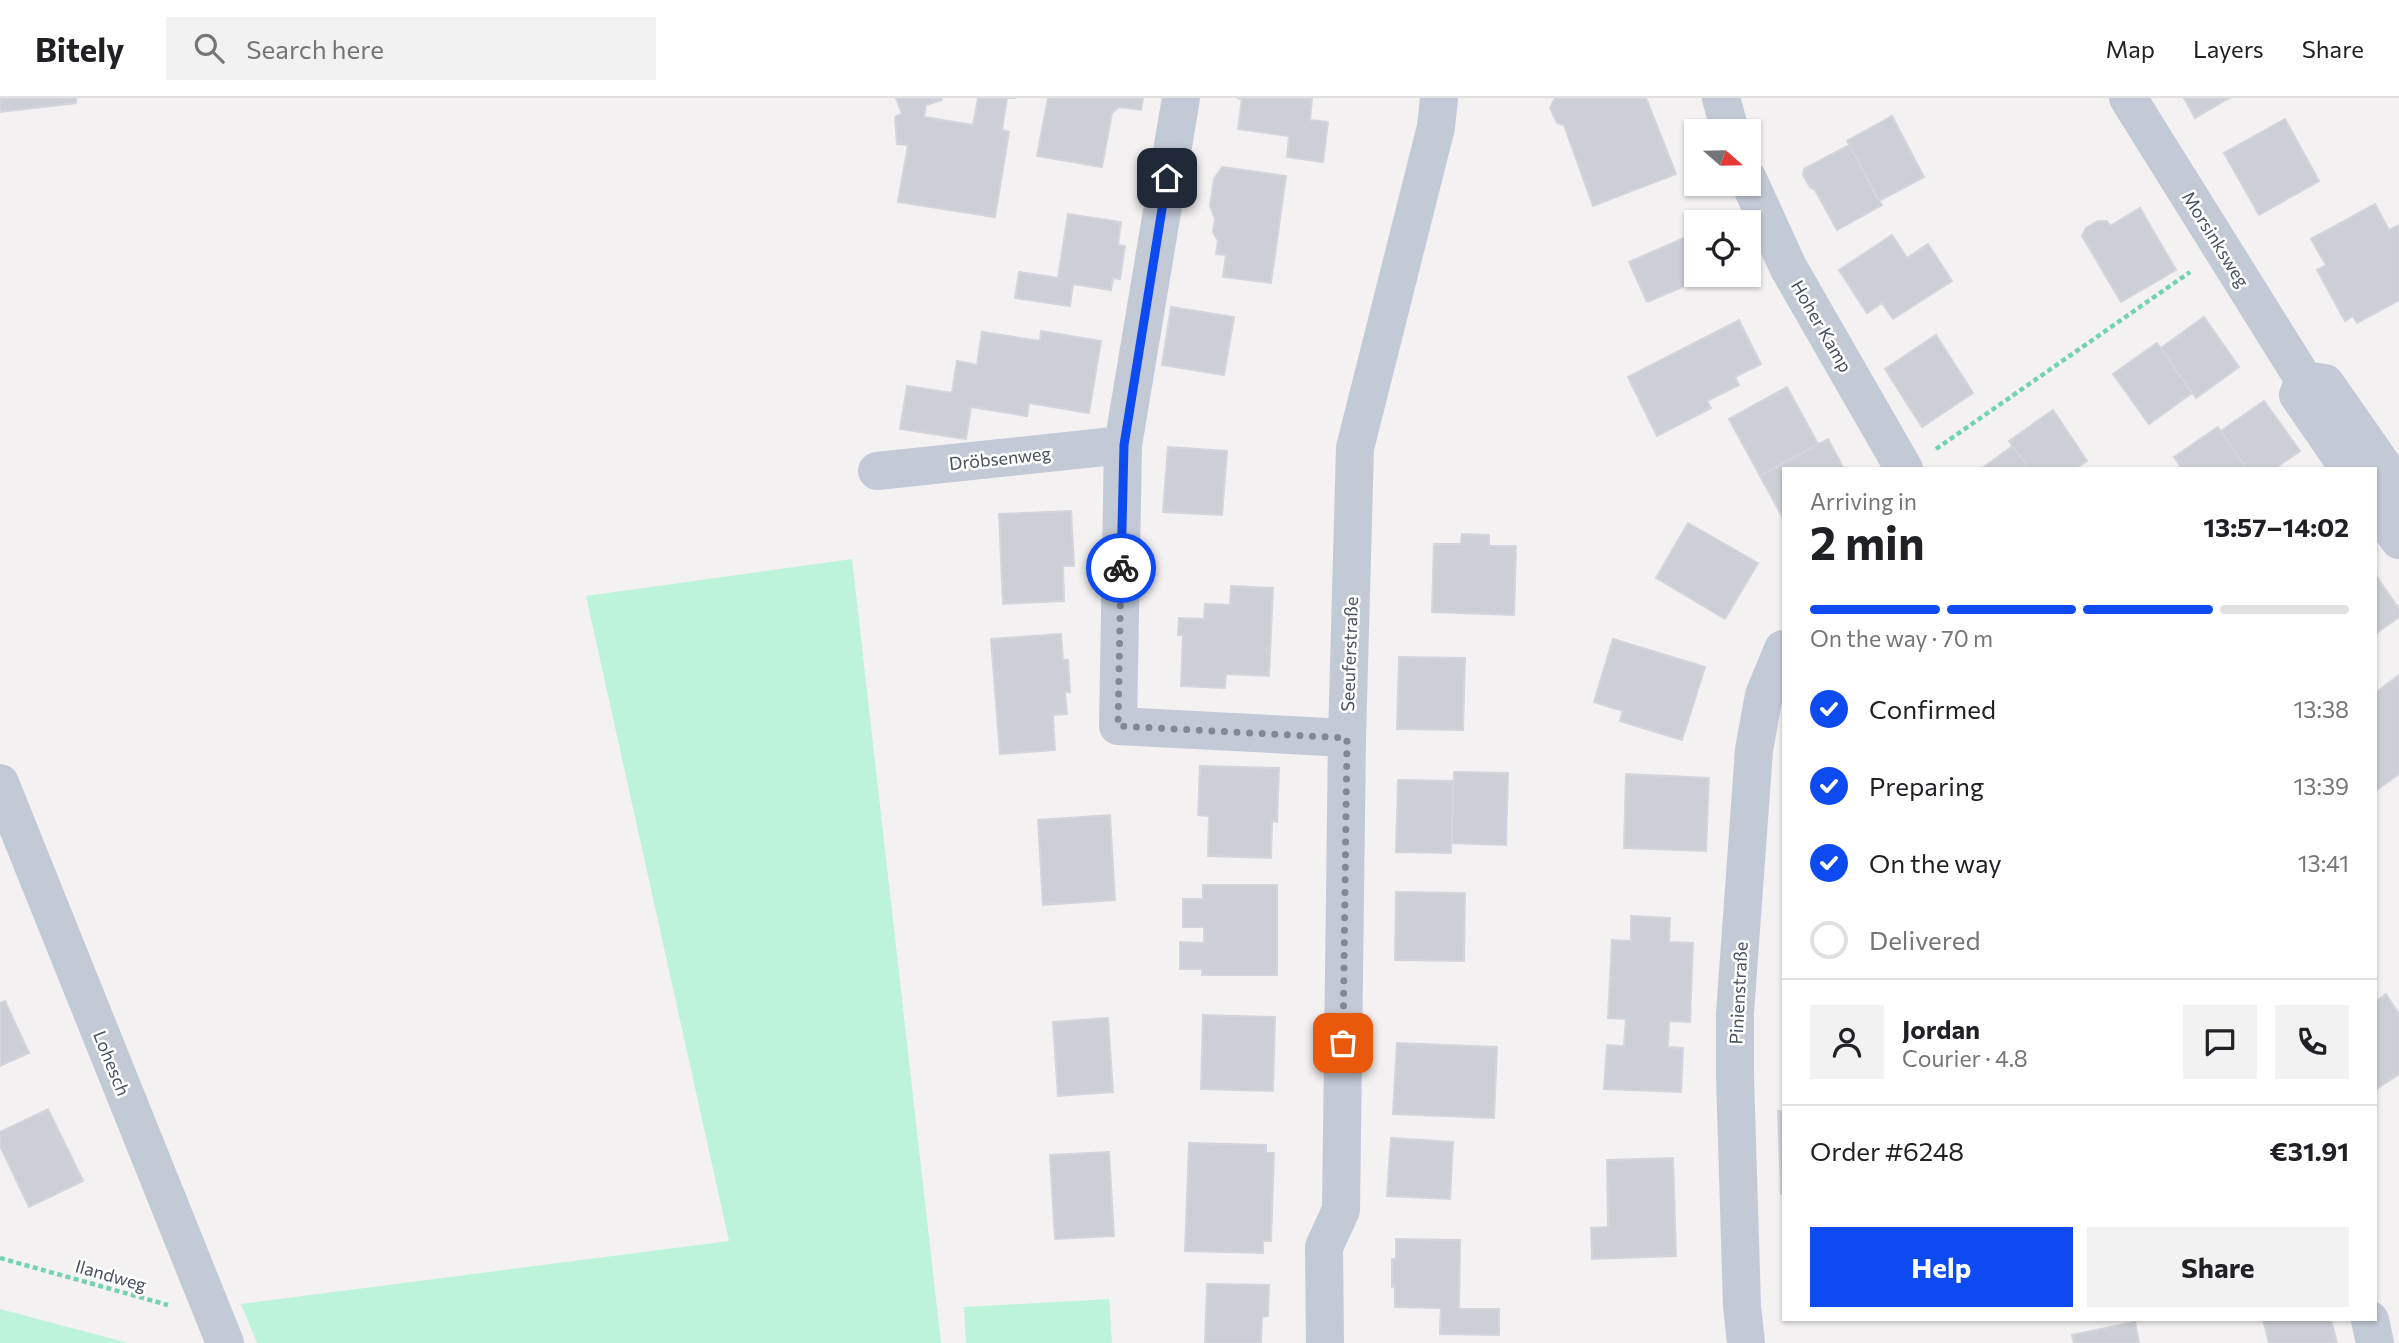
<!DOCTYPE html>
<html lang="en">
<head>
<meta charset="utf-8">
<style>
	body { margin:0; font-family:Commissioner,sans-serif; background:#f2f2f2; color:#202124; height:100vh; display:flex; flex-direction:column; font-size:26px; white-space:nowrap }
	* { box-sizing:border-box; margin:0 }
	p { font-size:23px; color:#757577 }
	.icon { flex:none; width:38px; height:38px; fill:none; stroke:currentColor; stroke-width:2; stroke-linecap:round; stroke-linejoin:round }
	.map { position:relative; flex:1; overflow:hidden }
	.panel { position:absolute; left:1782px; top:369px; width:595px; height:854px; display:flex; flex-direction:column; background:#fff; border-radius:0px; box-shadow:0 2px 5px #0004 }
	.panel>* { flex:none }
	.needle { width:46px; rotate:110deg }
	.tools { position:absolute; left:1684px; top:21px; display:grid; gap:14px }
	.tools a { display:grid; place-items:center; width:77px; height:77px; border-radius:0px; background:#fff; box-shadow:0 2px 5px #0004; font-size:35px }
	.pin { position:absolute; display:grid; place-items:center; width:60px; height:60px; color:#fff; margin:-30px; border-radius:14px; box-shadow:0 4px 10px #0006 }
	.courier { position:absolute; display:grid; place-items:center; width:70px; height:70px; margin:-35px; border:5px solid #0d4bf1; border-radius:50%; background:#fff; color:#222; box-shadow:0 2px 9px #0007 }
	.overview em { font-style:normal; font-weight:700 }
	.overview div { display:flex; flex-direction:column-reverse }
	.overview { display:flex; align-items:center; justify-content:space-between; height:119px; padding:0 28px }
	h1 { font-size:46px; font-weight:700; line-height:52px }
	.bar { display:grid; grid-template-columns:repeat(4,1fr); gap:10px 7px; align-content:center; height:84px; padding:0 28px }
	.bar i { height:9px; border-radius:5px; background:#e0e0e0 }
	.bar .on { background:#0d4bf1 }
	.bar p { grid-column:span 4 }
	.line { display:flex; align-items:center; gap:18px; padding:0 28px; border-top:2px solid #e0e0e0 }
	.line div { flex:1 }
	.round { display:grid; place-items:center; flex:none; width:74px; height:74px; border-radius:0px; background:#f2f2f2 }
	ol { padding:0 28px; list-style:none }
	li { display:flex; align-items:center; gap:21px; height:77px }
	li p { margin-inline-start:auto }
	li .icon { padding:7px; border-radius:50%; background:#0d4bf1; color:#fff; stroke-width:4 }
	li:last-child { color:#757577 }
	li i { width:38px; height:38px; border:4px solid #e0e0e0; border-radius:50% }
	.action { display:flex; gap:14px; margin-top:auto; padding:14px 28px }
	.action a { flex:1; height:80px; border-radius:0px; background:#0d4bf1; color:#fff; font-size:28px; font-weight:700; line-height:80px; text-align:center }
	.action a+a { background:#f2f2f2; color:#202124 }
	header { display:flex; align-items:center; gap:42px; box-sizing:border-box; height:98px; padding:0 35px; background:#fff; border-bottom:2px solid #e0e0e0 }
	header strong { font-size:33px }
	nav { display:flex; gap:38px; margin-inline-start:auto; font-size:24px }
	.search { width:490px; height:63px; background:#f2f2f2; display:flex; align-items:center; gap:18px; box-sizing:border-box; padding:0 24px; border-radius:0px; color:#757577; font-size:26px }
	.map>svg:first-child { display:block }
	.green { fill:#bdf3db }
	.building { fill:#cccfd6; stroke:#d4d5dc; stroke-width:2 }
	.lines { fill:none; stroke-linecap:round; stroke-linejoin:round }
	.path { stroke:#72d3b3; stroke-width:4.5; stroke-dasharray:5 3.5; stroke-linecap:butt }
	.minor { stroke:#c3cad6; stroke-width:38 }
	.done { stroke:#838893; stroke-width:7; stroke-dasharray:0 12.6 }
	.route { stroke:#0d4bf1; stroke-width:9 }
	.labels { text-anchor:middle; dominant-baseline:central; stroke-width:5; stroke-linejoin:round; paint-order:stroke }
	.street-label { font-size:18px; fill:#475060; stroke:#fff }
</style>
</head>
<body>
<header>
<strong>Bitely</strong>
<div class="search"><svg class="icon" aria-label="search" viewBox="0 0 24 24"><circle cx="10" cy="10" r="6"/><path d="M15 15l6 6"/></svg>Search here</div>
<nav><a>Map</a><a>Layers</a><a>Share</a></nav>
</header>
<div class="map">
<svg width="2399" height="1245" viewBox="0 0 2399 1245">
	<rect width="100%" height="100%" fill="#f3f1f1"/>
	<path class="green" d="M852,461L941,1245H257L241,1206L729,1143L586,498Z
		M1109,1201L1112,1245H966L964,1209Z
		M0,1211L128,1245H0Z"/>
	<path class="building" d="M0,0H76V5L0,14Z
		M896,0H941L942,2L926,7L924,19L973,27L978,0H1016H1007L1002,32L1009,34L995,119L898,104L908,47L897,46L895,19L902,16Z
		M1048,0H1143L1141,12L1119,9L1112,15L1102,69L1037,58Z
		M1237,0H1312L1310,22L1328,24L1323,64L1287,59L1289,38L1238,31L1242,1Z
		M1555,0H1646L1676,76L1593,108L1564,27L1557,25L1550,10Z
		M2184,0H2229L2195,20Z
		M1892,18L1924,79L1879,103L1847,43Z
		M2285,21L2319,83L2259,117L2224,55Z
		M1849,47L1882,107L1837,132L1815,92L1810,89L1803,77L1804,71Z
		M1222,69L1286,78L1271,185L1223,179L1226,157L1216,156L1218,143L1213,134L1215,121L1210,108L1214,81Z
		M2375,106L2389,132L2399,127V202L2357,225L2353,218L2345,223L2317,172L2326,167L2311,141Z
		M2140,110L2176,172L2121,204L2082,138L2086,130L2098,123H2107L2110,128Z
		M1068,116L1121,124L1118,147L1125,148L1120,181L1113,180L1111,192L1073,186L1070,208L1015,200L1019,174L1058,180Z
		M1693,136L1696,142V177H1711L1647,204L1629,164Z
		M1892,137L1907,160L1928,146L1952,183L1893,221L1882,205L1867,215L1839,172Z
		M1171,209L1234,219L1224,277L1162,267Z
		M2204,219L2239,269L2196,300L2161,250Z
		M1739,222L1761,266L1735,279L1739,287L1707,303L1711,310L1657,338L1628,279Z
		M1041,233L1101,243L1089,315L1029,305L1027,318L971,309L966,341L900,331L907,288L952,295L957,263L977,267L982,234L1040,243Z
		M1936,237L1973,295L1922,329L1885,271Z
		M2157,245L2192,295L2149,326L2113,276Z
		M1787,289L1818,346L1760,378L1729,321Z
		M2264,303L2300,353L2274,371H2247L2221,333Z
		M2053,312L2087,363L2075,371H2029L2009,343Z
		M2218,329L2247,371H2182L2174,359Z
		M1828,341L1844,371H1783V420L1760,378Z
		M2013,348L2029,371H1981Z
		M1168,349L1227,353L1222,417L1163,414Z
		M1071,413L1074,468H1063L1064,503L1003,506L999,416Z
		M1688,425L1758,465L1725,521L1656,480Z
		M1462,436L1489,437V448H1516L1514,517L1432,514L1434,446H1461Z
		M2375,476L2399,511V519L2375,536Z
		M1231,488L1273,490L1269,578L1226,576L1225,590L1181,588L1183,537H1178L1179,520L1204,521L1205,506L1230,507Z
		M1061,536L1063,562H1068L1070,594H1065L1067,616L1053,617L1055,652L1000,656L991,541Z
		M1613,541L1705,569L1682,642L1620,623L1623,613L1594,604Z
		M1399,559L1465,560L1463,632L1397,631Z
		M2399,577V676L2375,693V595Z
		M1200,668L1279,670L1277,724L1272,723L1271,760L1208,758L1209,718L1198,717Z
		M1454,674L1508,675L1506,747L1452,745Z
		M1626,676L1709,680L1706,753L1624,750Z
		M1398,682L1453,683L1451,755L1396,754Z
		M1110,717L1115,802L1043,807L1038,722Z
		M1203,787H1277V877H1202V871H1180V844L1204,845V829H1183V801H1203Z
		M1396,794L1465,795L1464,863L1395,862Z
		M1631,818L1670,820L1669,844L1693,845L1690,924L1669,923L1668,949L1683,950L1681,994L1604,991L1607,947L1624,948L1626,921L1608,920L1612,842L1631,843Z
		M2386,896L2399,916V976L2375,992V904Z
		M5,903L29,955L0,968V905Z
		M1203,917L1275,919L1273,993L1201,991Z
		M1108,920L1113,994L1058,998L1053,924Z
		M1397,945L1497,949L1494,1020L1393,1016Z
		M48,1011L83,1083L29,1109L0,1048V1034Z
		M1778,1013H1783V1096H1781Z
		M1391,1040L1453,1044L1450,1101L1387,1098Z
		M1189,1045L1266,1047V1055H1274L1271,1143H1263V1155L1185,1153Z
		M1109,1054L1114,1138L1055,1141L1050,1057Z
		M1673,1060L1676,1158L1592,1161L1591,1130L1608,1129L1607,1062Z
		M1396,1141L1460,1142L1459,1211H1499V1237L1440,1236L1441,1210L1395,1209V1189H1392V1161H1396Z
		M1207,1186L1269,1187L1268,1218L1262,1219L1261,1245H1205Z
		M2263,1222H2331L2337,1245H2269Z
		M2135,1224L2139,1245H2074L2072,1237Z"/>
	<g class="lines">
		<path class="path" d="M1936,351L2190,174
			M0,1160L168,1207"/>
		<path class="minor" d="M1181,0L1123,347L1118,628L1347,640
			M1721,0L1730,33
			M2128,0L2304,282L2325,285L2399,391
			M1748,81L1788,169L1904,371
			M2304,282L2298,297L2349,371
			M877,373L1123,347
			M2375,407L2399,442
			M0,685L225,1245
			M2370,1222L2375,1245
			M1325,1245L1324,1149L1341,1112L1347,640L1355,350L1436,29L1439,0
			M1746,1245L1742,1208L1735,978V915L1754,652L1764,597L1783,551"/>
	</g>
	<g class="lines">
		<path class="done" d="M1121,470L1118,628L1347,640L1343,945"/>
		<path class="route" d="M1121,470L1124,347L1167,80"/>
	</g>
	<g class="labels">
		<g class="street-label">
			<text transform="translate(2216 141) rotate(58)">Morsinksweg</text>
			<text transform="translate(1822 228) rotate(60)">Hoher Kamp</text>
			<text transform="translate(1000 360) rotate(-6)">Dröbsenweg</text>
			<text transform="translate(1349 556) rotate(-88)">Seeuferstraße</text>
			<text transform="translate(1738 895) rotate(-87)">Pinienstraße</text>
			<text transform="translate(112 965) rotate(68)">Lohesch</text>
			<text transform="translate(111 1177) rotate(16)">Ilandweg</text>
		</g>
	</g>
</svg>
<div class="tools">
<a><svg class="needle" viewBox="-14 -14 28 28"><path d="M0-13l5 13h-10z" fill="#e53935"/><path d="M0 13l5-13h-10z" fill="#757577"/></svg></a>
<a><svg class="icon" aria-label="locate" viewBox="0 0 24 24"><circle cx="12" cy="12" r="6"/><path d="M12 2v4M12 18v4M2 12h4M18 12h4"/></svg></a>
</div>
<div class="pin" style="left:1343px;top:945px;background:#ea580c"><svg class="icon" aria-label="bag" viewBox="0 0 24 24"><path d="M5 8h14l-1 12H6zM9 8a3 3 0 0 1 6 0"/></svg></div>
<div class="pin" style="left:1167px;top:80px;background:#1f2937"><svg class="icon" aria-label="home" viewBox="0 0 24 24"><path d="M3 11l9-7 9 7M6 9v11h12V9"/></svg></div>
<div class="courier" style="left:1121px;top:470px"><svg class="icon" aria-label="bike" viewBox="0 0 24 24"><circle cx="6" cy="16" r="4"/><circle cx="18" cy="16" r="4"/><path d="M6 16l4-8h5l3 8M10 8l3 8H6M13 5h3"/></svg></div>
<section class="panel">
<div class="overview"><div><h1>2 min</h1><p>Arriving in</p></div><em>13:57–14:02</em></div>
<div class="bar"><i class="on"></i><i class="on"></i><i class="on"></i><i></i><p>On the way · 70 m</p></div>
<ol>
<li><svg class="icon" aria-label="check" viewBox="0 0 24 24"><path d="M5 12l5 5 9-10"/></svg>Confirmed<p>13:38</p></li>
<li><svg class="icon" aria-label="check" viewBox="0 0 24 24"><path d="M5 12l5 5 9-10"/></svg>Preparing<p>13:39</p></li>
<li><svg class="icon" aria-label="check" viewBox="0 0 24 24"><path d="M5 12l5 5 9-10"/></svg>On the way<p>13:41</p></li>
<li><i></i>Delivered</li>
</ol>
<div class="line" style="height:126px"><a class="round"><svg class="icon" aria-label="person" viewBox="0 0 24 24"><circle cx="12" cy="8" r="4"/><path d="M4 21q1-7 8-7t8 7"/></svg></a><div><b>Jordan</b><p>Courier · 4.8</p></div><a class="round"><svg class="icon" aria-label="chat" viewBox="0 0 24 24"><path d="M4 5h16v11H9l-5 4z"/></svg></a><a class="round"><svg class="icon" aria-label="phone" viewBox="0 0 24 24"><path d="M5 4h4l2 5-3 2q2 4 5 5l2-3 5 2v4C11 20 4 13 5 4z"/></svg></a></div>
<div class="line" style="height:91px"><div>Order #6248</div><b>€31.91</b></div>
<div class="action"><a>Help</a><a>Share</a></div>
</section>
</div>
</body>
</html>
